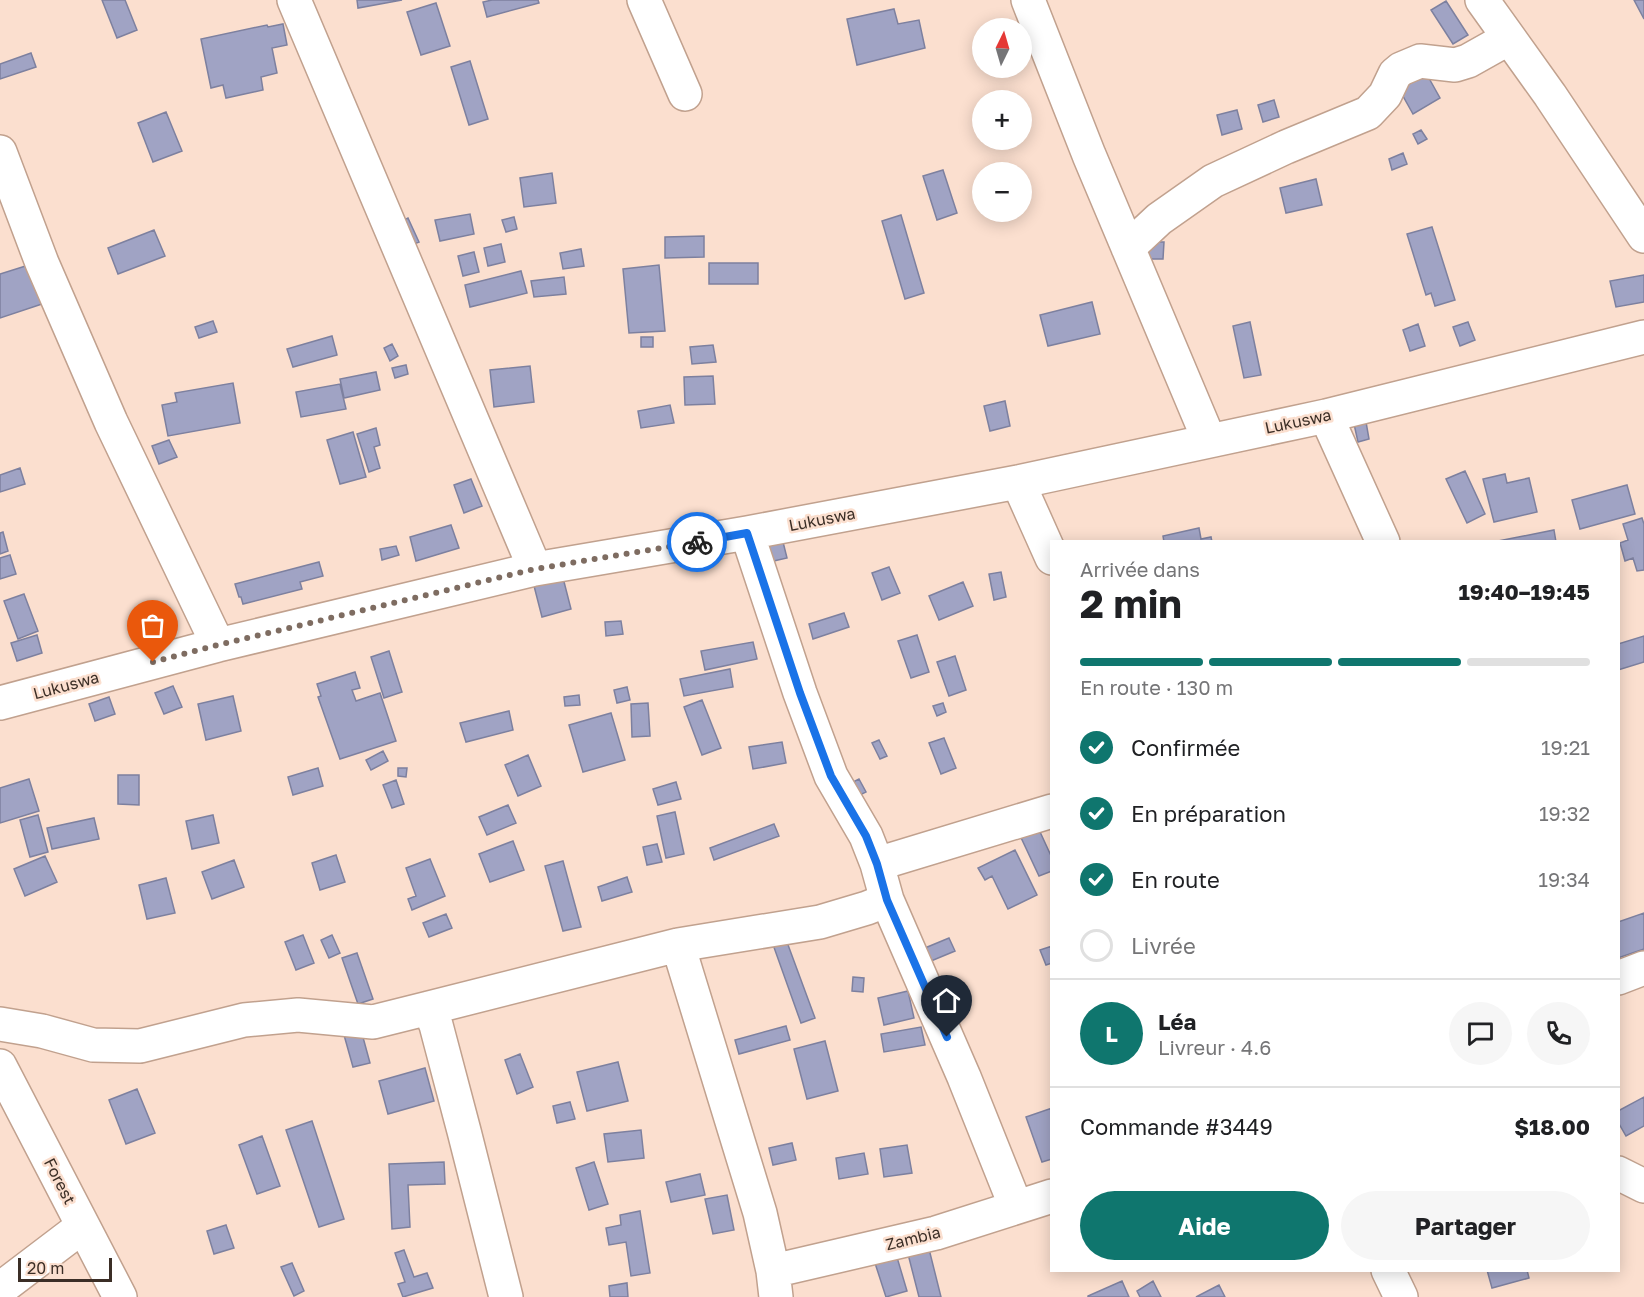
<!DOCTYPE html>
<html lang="fr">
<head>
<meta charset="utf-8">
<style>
	body { margin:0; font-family:"Golos Text",sans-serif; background:#f6f6f6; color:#202124; height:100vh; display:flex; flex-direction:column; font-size:22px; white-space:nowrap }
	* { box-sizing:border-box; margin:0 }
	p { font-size:20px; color:#757577 }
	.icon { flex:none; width:33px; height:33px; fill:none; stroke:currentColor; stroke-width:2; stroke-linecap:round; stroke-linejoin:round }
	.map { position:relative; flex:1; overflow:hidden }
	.side { position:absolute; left:1050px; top:540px; width:570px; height:732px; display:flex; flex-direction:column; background:#fff; border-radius:0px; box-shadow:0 3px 15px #0003 }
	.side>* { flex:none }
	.needle { width:39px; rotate:5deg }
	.buttons { position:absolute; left:972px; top:18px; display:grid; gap:12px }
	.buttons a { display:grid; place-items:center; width:60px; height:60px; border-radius:50%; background:#fff; box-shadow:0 3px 15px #0003; font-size:30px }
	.scale { position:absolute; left:18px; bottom:15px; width:94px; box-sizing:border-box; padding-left:6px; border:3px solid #3b2e26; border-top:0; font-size:16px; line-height:21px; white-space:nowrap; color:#3b2e26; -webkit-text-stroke:4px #fbdfcf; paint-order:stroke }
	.pin { position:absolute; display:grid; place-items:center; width:51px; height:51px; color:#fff; margin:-62px -26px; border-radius:50% 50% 50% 0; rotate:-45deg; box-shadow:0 0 6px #0007 }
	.pin .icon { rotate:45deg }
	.courier { position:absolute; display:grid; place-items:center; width:60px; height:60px; margin:-30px; border:4px solid #1a73e8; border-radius:50%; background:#fff; color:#222; box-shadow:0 2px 8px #0007 }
	.head em { font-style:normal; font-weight:700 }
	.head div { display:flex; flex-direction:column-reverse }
	.head { display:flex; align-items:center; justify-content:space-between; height:102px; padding:0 30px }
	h1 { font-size:39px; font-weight:700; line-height:45px }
	.bar { display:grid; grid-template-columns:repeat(4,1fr); gap:9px 6px; align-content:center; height:72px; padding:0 30px }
	.bar i { height:8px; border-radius:4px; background:#e0e0e0 }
	.bar .current { background:#0f766e }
	.bar p { grid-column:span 4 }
	.line { display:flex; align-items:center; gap:15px; padding:0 30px; border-top:2px solid #e0e0e0 }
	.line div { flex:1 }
	.round { display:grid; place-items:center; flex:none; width:63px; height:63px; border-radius:32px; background:#f6f6f6 }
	ol { padding:0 30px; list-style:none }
	li { display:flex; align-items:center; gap:18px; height:66px }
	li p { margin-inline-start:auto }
	li .icon { padding:6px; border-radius:50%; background:#0f766e; color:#fff; stroke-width:4 }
	li:last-child { color:#757577 }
	li i { width:33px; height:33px; border:3px solid #e0e0e0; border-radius:50% }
	.action { display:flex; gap:12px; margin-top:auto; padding:12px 30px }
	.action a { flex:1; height:69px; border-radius:36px; background:#0f766e; color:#fff; font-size:24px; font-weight:700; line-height:69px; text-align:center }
	.action a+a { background:#f6f6f6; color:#202124 }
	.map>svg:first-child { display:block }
	.building { fill:#a0a3c4; stroke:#7d809f; stroke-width:1.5 }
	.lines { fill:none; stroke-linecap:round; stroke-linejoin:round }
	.minor-casing { stroke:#c1a18e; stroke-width:36 }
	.minor { stroke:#fff; stroke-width:33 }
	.done { stroke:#7e6c61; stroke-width:6; stroke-dasharray:0 10.8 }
	.route { stroke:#1a73e8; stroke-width:8 }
	.labels { text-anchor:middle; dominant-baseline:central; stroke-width:5; stroke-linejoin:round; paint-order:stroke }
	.street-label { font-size:16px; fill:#3b2e26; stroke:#fbdfcf }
</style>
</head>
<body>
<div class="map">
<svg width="1644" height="1297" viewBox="0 0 1644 1297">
	<rect width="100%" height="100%" fill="#fbdfcf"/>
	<path class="building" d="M102,0H125L137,30L117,38Z
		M357,0H402L358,8Z
		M492,0H538L539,3L487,17L483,2Z
		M1634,0H1644V19Z
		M1446,1L1468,35L1453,44L1431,10Z
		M436,3L450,46L421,55L407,12Z
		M894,9L898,24L919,20L925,48L857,65L847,19Z
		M283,24L287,45L272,48L277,73L261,77L263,90L226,98L223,85L211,88L201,39L267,25L268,27Z
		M31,53L36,67L0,79V64Z
		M470,61L488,119L469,125L451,67Z
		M1421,64L1440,98L1413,114L1394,80Z
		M1274,100L1279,117L1263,122L1258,105Z
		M1237,110L1242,129L1222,135L1217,115Z
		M166,112L182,151L153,162L138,123Z
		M1421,130L1427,139L1418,144L1413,134Z
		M1403,153L1407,164L1392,170L1389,159Z
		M943,170L957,213L937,220L923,176Z
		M552,173L556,203L524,207L520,178Z
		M1316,179L1322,205L1286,213L1280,188Z
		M470,214L474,234L440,241L435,220Z
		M901,215L924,293L905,299L882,221Z
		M514,217L517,229L506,232L502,220Z
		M408,218L419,242L411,245L400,222Z
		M1432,227L1455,300L1435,306L1431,293L1426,295L1407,234Z
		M154,230L165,256L118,274L108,248Z
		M704,236V257L665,258V237Z
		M1147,242H1164L1163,259H1147Z
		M501,244L505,262L488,266L484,248Z
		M581,249L584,266L563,269L560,253Z
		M474,252L479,272L463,276L458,256Z
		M709,263H758V284H709Z
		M32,264L45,303L0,318V274Z
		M659,265L665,331L629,333L623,269Z
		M521,271L527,293L470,307L465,285Z
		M1644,275V302L1616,307L1610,281Z
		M564,277L566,294L534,297L531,281Z
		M1092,302L1100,334L1048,346L1040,315Z
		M213,321L217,332L199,338L195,327Z
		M1250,322L1261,375L1244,378L1233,326Z
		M1468,322L1475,340L1460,346L1453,327Z
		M1418,324L1425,346L1410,351L1403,330Z
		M332,336L337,355L293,367L287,349Z
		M641,337H653V347H641Z
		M392,344L398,356L390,361L384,348Z
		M713,345L716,362L692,364L690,347Z
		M406,365L408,374L395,378L392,368Z
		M530,366L534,402L494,407L490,370Z
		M376,372L380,390L344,398L340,379Z
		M713,376L715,404L685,405L684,377Z
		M233,383L240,423L168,436L162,405L177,402L175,393Z
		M340,384L346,409L301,417L296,392Z
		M1005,401L1010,426L990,431L984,406Z
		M670,405L674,423L641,428L638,411Z
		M1366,422L1369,439L1358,442L1354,424Z
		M376,428L380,445L374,447L380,468L369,472L357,434Z
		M353,432L366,477L340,484L327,440Z
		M169,440L177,457L159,464L152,446Z
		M20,468L25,484L0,492V475Z
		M1465,471L1485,514L1467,523L1446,479Z
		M1505,474L1507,483L1529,478L1537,512L1494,522L1483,479Z
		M471,479L482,506L464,513L454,485Z
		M1627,485L1635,514L1580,529L1572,500Z
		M1642,518L1644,524V570L1637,571L1633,558L1625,561L1620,543L1628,540L1623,524Z
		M451,525L459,548L416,561L410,537Z
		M1199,528L1201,539L1211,537L1212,542H1164L1163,536Z
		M1554,530L1556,542H1493Z
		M3,532L8,551L0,554V533Z
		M781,534L787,558L769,562L762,540Z
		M396,546L399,555L382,560L380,549Z
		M10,555L16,574L0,579V558Z
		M319,562L323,576L300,582L302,589L243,604L241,597H239L235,584Z
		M889,567L900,593L882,600L872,573Z
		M1001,572L1006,597L994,600L989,574Z
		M562,574L571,609L542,617L533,582Z
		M963,582L973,606L939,620L929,596Z
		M24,594L38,631L18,639L4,601Z
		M844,613L849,627L813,639L809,624Z
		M621,621L623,634L606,636L605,622Z
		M37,635L42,653L17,661L11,643Z
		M917,635L929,672L911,678L898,641Z
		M1644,636V662L1618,670V644Z
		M753,642L757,659L705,670L701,651Z
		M389,651L402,692L384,698L371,657Z
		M955,656L966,690L949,696L937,662Z
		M730,669L733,687L684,696L680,679Z
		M355,672L360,688L352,690L356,701L380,693L396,741L340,759L318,697L321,696L317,684Z
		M173,686L182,707L164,714L155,693Z
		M627,687L630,700L617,703L614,690Z
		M579,695L580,705L565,706L564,697Z
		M233,696L241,731L206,740L198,704Z
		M109,697L115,714L95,721L89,704Z
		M702,700L721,748L702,755L684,707Z
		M648,703L650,736L632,737L631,704Z
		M943,703L946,712L937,716L933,706Z
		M509,711L513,730L466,742L460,723Z
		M611,713L625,760L583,772L569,725Z
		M944,738L956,768L941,774L929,743Z
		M879,740L887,756L880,759L872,743Z
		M782,742L786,763L753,769L749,747Z
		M383,751L388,761L371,770L366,760Z
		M528,755L541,786L518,796L505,765Z
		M318,768L323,786L293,795L288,777Z
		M398,768H407L406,777L398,776Z
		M118,775H139V805L118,804Z
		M29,779L39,811L0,823V788Z
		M859,779L866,792L852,799L845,786Z
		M396,780L404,804L392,808L383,785Z
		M676,782L681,799L658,805L653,789Z
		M508,805L516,823L487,835L479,817Z
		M675,812L684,854L666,858L657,816Z
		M38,815L48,852L30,857L20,820Z
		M213,815L219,843L192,849L186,821Z
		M94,818L99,839L52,849L47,828Z
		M1035,821L1052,858V871L1039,876L1017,829Z
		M774,824L779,836L714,860L710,848Z
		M513,841L524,870L490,882L479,854Z
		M657,844L662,862L647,865L643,847Z
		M1015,850L1037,895L1008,909L992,876L985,880L978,868Z
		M336,855L345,882L320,890L312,863Z
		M45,856L57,882L25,896L14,869Z
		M430,859L445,896L412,910L408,899L416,896L406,868Z
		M234,860L244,887L212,899L202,872Z
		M563,861L581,927L563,931L545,866Z
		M627,877L632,892L602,901L598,887Z
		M166,878L175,913L147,919L139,885Z
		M1644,913V949L1618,958V922Z
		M446,914L452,928L429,937L423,923Z
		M784,934L815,1018L801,1023L771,939Z
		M303,935L314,963L296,970L285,942Z
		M332,935L340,953L329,958L321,940Z
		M949,938L955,951L931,961L925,948Z
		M1052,946V963L1046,965L1040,950Z
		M357,953L373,999L358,1004L342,958Z
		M853,977L864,978L863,992L852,991Z
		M908,991L914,1018L884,1025L878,998Z
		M786,1026L790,1040L739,1054L735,1040Z
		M921,1027L925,1045L884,1052L881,1034Z
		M361,1030L370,1063L353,1067L344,1035Z
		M825,1041L838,1091L807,1099L794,1049Z
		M520,1054L533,1087L517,1094L505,1060Z
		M618,1062L628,1101L587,1111L577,1072Z
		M425,1068L434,1101L388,1114L379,1081Z
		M137,1089L155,1133L126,1144L109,1100Z
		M1644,1097V1126L1626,1136L1618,1122V1111Z
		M570,1102L575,1119L557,1123L553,1106Z
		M1052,1108V1159L1042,1162L1026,1117Z
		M312,1121L344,1219L319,1227L286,1130Z
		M641,1130L644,1158L608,1162L604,1134Z
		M262,1136L280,1186L257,1194L239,1145Z
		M792,1143L796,1160L773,1165L769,1148Z
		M907,1145L912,1173L884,1177L880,1149Z
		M864,1153L868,1174L839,1179L836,1158Z
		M444,1162L445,1184L408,1185L410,1227L392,1229L389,1164Z
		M594,1162L608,1204L589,1210L576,1168Z
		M700,1174L705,1195L671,1202L666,1182Z
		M727,1195L734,1230L713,1234L705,1199Z
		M640,1211L650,1273L631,1276L626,1242L609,1245L606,1228L621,1225L620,1215Z
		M226,1225L234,1248L214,1254L207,1231Z
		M929,1249L941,1297H919L908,1254Z
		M404,1250L414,1277L427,1273L433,1288L403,1297L398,1284L405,1282L395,1253Z
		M896,1254L907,1291L886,1297L874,1260Z
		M292,1263L304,1291L294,1296L281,1267Z
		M1487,1270H1527L1529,1278L1492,1288Z
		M1122,1281L1129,1297H1088V1296Z
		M1153,1281L1161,1297H1140L1137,1291Z
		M627,1283L628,1297H610L609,1286Z
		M1219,1285L1225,1297H1196Z"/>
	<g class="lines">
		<defs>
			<path id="minor" d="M294,0L535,569
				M644,0L685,94
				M1028,0L1089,155L1209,440
				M1482,0L1550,95L1644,236
				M0,152L42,263L111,422L218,645
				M1128,248L1159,219L1213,181L1286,147L1368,113L1385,95L1395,74L1401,69L1420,61L1455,65L1468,61L1509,38
				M1326,416L1383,542
				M1018,482L1052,558
				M0,703L218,645L535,569L747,533L1018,482L1326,416L1644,337
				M877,864L1052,811
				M887,900L964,1077L1016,1207
				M678,945L760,1213L773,1271L776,1297
				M1618,978L1644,968
				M0,1024L42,1031L93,1045L140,1046L244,1020L298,1015L373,1022L429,1008
				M0,1066L120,1297
				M1618,1173L1644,1186
				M1388,1270L1401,1297
				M773,1271L936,1233L1052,1196
				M0,1289L83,1226
				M506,1297L464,1131L436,1025L429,1008L678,945L820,922L867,908L887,900L877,864L866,836L831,776L800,693L747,533"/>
		</defs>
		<use href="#minor" class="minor-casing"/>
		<use href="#minor" class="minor"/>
	</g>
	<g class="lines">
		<path class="done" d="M153,662L218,645L535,569L697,542"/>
		<path class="route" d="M697,542L747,533L800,693L831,776L866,836L877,864L887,900L947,1037"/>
	</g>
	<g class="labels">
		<g class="street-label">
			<text transform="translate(1298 421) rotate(-12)">Lukuswa</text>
			<text transform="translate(822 519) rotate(-11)">Lukuswa</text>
			<text transform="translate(66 685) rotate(-15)">Lukuswa</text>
			<text transform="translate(60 1181) rotate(63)">Forest</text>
			<text transform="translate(913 1238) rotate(-14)">Zambia</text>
		</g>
	</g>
</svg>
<div class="buttons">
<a><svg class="needle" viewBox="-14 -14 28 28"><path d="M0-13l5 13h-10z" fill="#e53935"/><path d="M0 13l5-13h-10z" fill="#757577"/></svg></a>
<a>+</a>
<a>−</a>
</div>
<div class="scale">20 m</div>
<div class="pin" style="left:153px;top:662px;background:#ea580c"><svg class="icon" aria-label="bag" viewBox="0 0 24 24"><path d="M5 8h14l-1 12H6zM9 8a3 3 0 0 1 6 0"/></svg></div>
<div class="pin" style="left:947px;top:1037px;background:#1f2937"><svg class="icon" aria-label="home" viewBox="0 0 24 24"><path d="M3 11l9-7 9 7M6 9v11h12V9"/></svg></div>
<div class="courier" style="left:697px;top:542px"><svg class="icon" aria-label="bike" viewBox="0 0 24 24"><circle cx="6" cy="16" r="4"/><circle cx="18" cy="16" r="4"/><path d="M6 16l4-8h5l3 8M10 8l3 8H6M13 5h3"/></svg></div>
<section class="side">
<div class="head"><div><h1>2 min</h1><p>Arrivée dans</p></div><em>19:40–19:45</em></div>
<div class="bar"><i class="current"></i><i class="current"></i><i class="current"></i><i></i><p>En route · 130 m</p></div>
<ol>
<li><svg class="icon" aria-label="check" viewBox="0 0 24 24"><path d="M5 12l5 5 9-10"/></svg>Confirmée<p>19:21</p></li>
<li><svg class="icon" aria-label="check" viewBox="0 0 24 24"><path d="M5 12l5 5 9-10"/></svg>En préparation<p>19:32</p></li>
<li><svg class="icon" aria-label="check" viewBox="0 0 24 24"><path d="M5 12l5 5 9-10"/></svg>En route<p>19:34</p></li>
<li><i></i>Livrée</li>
</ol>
<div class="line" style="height:108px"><b class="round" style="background:#0f766e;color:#fff">L</b><div><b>Léa</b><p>Livreur · 4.6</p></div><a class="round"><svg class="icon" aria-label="chat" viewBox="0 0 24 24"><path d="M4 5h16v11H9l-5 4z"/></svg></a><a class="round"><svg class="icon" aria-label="phone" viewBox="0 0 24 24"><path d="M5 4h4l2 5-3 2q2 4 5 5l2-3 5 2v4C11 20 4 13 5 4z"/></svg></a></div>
<div class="line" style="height:78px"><div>Commande #3449</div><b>$18.00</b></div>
<div class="action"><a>Aide</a><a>Partager</a></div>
</section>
</div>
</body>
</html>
